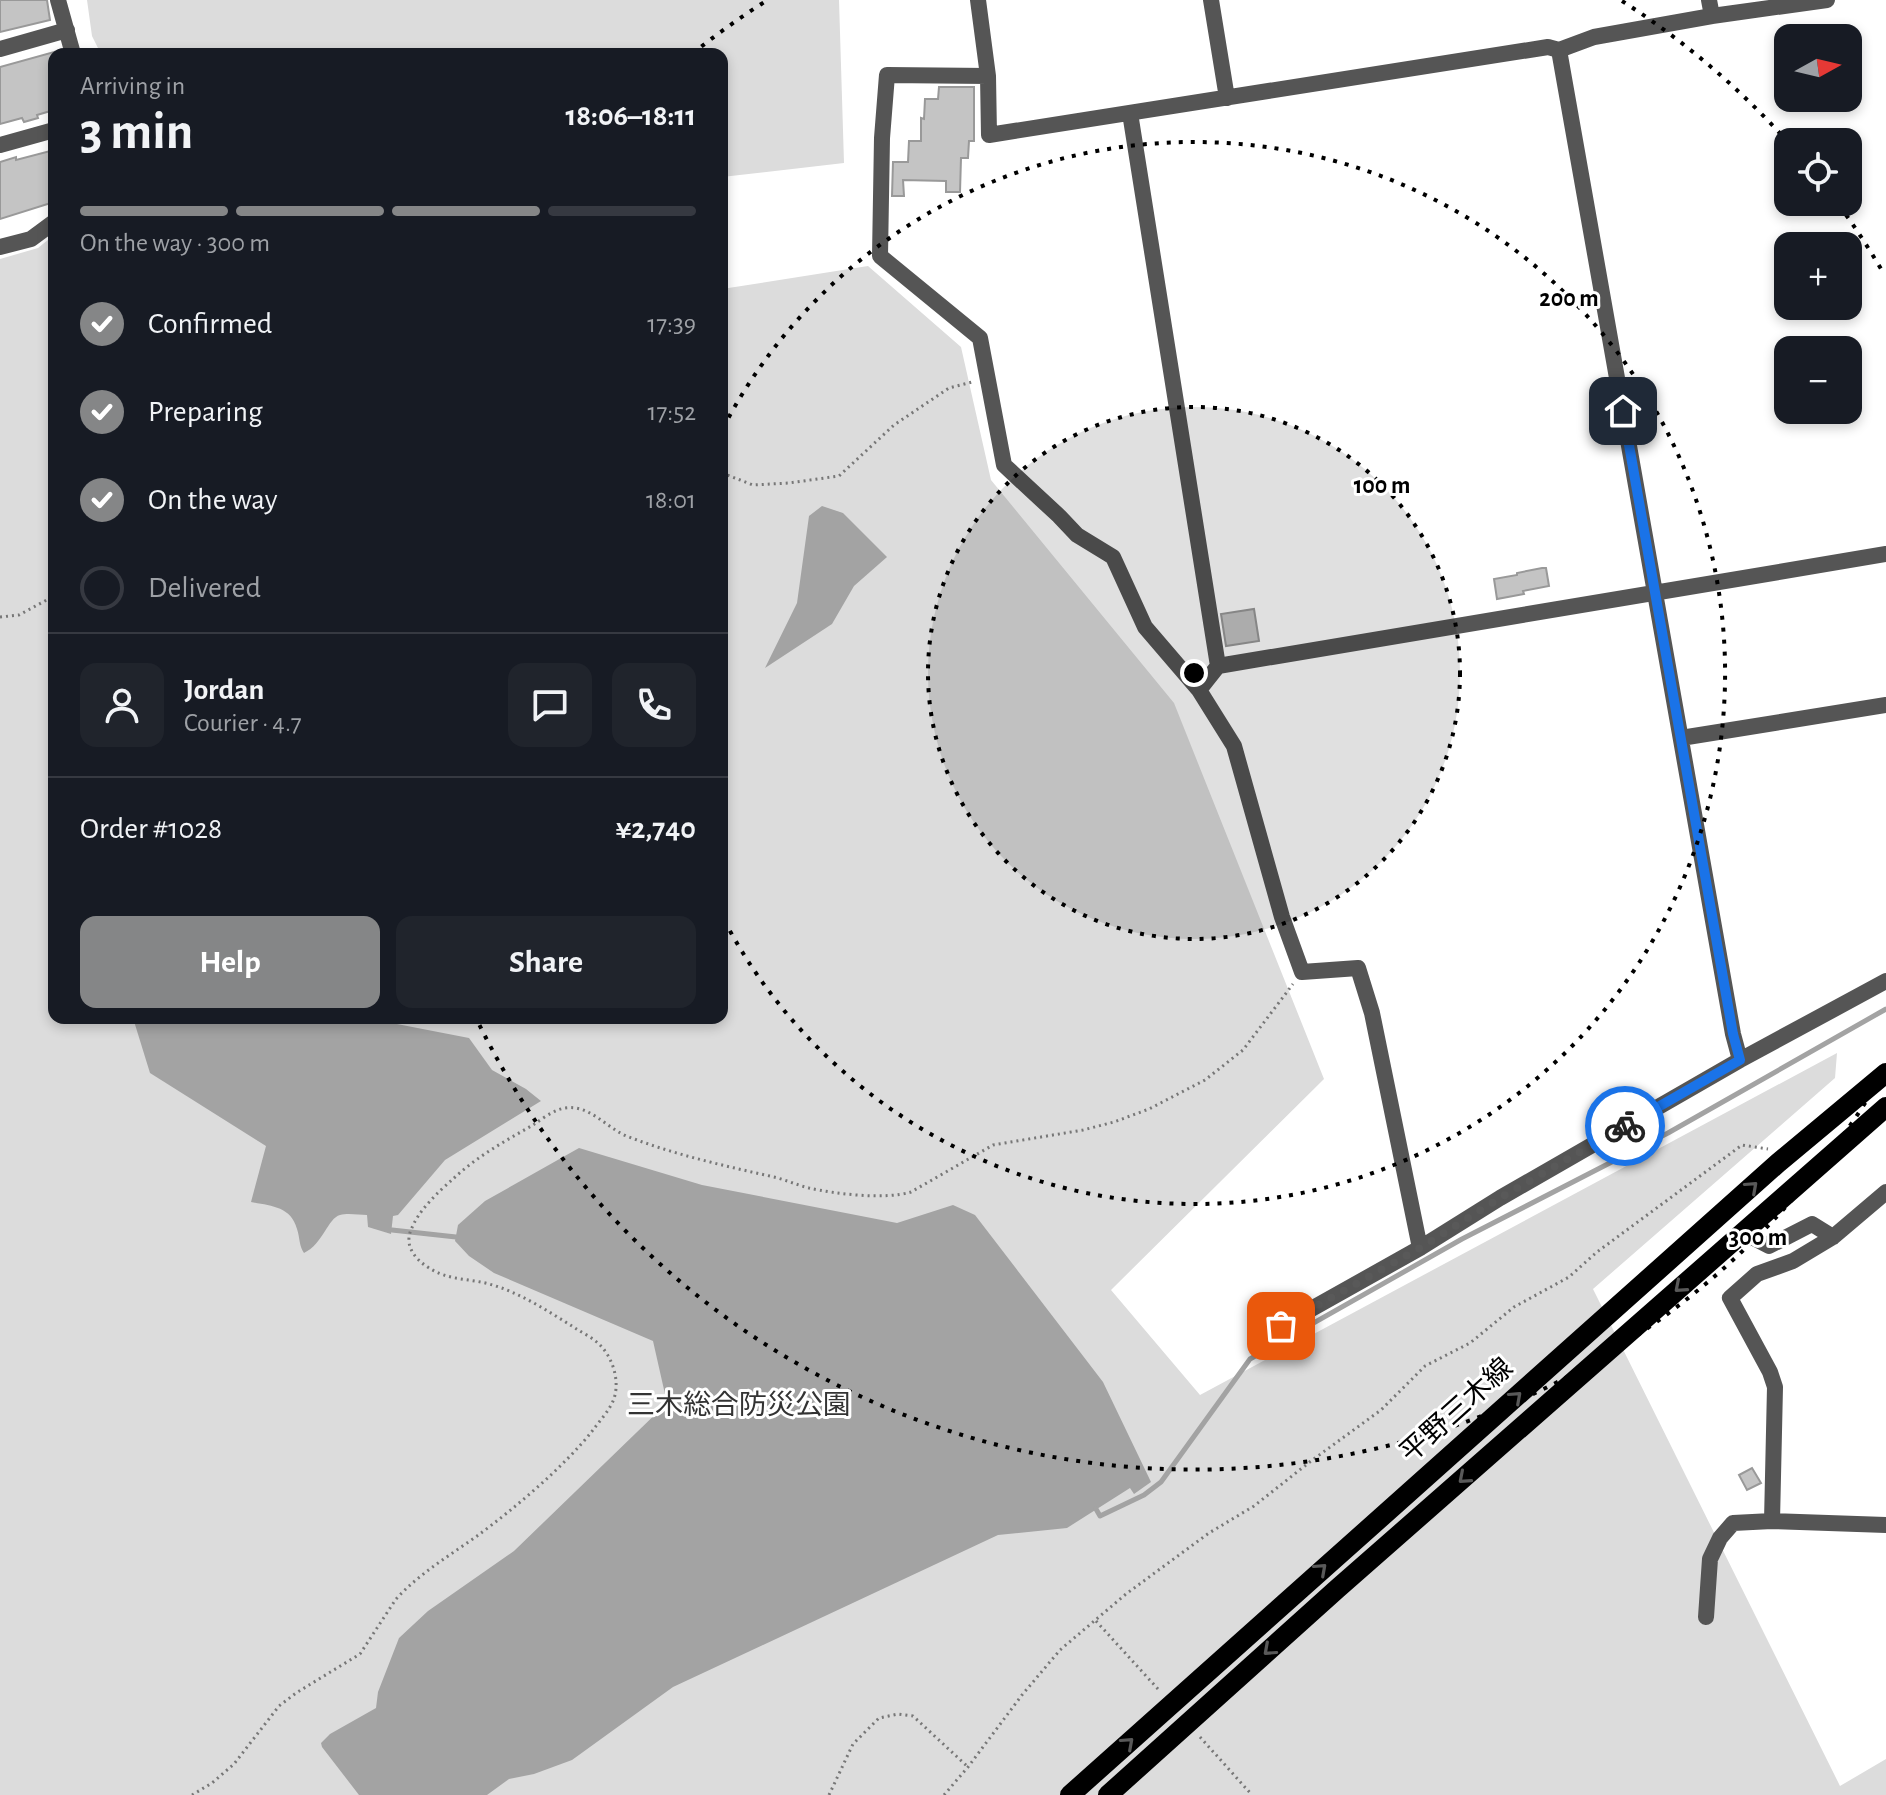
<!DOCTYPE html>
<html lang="en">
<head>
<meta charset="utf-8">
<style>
	body { margin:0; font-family:"Alegreya Sans","Noto Sans JP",sans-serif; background:#20242c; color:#f1f3f6; height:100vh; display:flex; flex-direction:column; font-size:30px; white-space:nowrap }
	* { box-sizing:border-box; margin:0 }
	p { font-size:26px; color:#9ea1a6 }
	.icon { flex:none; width:44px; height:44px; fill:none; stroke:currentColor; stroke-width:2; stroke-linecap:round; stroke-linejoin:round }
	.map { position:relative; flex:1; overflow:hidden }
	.drawer { position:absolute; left:48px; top:48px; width:680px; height:976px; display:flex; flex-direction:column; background:#171b24; border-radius:16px; box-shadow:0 4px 12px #0003 }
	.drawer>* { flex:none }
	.needle { width:52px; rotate:82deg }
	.controls { position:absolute; left:1774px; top:24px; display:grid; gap:16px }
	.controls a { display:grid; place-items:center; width:88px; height:88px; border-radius:16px; background:#171b24; box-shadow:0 4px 12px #0003; font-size:40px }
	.pin { position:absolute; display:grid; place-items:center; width:68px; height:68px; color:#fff; margin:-34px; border-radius:16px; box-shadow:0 4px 12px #0006 }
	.courier { position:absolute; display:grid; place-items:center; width:80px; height:80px; margin:-40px; border:6px solid #1a73e8; border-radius:50%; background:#fff; color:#222; box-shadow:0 2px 10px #0007 }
	.head em { font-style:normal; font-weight:700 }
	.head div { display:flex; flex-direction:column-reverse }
	.head { display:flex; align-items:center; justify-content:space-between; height:136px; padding:0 32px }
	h1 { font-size:52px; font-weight:700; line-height:60px }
	.bar { display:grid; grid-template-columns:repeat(4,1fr); gap:12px 8px; align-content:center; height:96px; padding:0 32px }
	.bar i { height:10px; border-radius:6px; background:#363941 }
	.bar .on { background:#858687 }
	.bar p { grid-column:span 4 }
	.line { display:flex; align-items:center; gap:20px; padding:0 32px; border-top:2px solid #363941 }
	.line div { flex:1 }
	.round { display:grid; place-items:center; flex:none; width:84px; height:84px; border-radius:16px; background:#20242c }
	ol { padding:0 32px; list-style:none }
	li { display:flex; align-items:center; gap:24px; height:88px }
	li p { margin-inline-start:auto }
	li .icon { padding:8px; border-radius:50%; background:#858687; color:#fff; stroke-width:4 }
	li:last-child { color:#9ea1a6 }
	li i { width:44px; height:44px; border:4px solid #363941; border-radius:50% }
	.button { display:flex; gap:16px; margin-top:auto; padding:16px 32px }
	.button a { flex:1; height:92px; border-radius:16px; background:#858687; color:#fff; font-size:32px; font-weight:700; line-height:92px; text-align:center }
	.button a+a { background:#20242c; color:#f1f3f6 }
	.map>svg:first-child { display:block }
	.green { fill:#dcdcdc }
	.water { fill:#a3a3a3 }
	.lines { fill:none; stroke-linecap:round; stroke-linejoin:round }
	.stream { stroke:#a3a3a3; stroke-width:5 }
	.building { fill:#c4c4c4; stroke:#999; stroke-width:2 }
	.path { stroke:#777; stroke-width:3; stroke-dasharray:2 4; stroke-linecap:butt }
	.street { stroke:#555; stroke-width:16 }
	.primary { stroke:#000; stroke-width:20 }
	.oneway { stroke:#595959 }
	.done { stroke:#595959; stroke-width:8; stroke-dasharray:0 14.4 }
	.route { stroke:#1a73e8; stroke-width:10 }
	.ring { fill:none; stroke:#000; stroke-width:4; stroke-dasharray:4 8 }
	.labels { text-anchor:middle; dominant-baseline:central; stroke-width:6; stroke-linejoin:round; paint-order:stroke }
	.park-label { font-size:28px; fill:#333; stroke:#fff }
	.street-label { font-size:28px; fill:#000; stroke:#fff }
	.centre { fill:#000; stroke:#fff; stroke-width:4 }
	.ring-label { font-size:24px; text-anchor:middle; font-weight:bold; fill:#000; stroke:#fff; stroke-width:6; stroke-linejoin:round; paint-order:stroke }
</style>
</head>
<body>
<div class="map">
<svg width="1886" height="1795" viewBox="0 0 1886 1795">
	<rect width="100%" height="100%" fill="#fff"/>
	<path class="green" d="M87,0H839L844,163L722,177V54H101L92,36Z
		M54,235V1018H722V289L868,266L961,347L991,480L1174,703L1324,1079L1111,1290L1200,1395L1837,1053L1835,1078L1593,1289L1840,1786L1886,1759V1795H0V259L38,248Z"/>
	<path class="water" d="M822,506L843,513L887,557L854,586L832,624L765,668L797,603L809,516Z
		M133,1018H366L469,1038L492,1070L526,1089L541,1101L445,1160L398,1215L393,1216L391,1234L368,1227L367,1215C359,1215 348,1213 340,1215C328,1218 323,1244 304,1253C299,1246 300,1238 297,1229C291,1206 270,1206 251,1202L266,1146L150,1073Z
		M579,1148L702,1185L897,1223L953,1205L975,1215L1103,1382L1151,1482L1134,1494L1130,1488L1067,1528L998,1535L673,1687L572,1760L534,1774L509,1779L487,1795H359L322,1747L321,1743L330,1734L376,1708L378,1692L399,1638L428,1611L514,1551L667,1403L653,1341L494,1273L469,1256L455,1241L458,1225L485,1201Z"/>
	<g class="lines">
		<path class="stream" d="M392,1230L456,1237
			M1096,1509L1100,1516L1144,1495L1161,1482L1250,1359L1462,1239L1668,1133L1886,1009"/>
	</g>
	<path class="building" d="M0,0H47L50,20L0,32Z
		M54,52V110L37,115L38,118L24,122L22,118L0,124V67Z
		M939,87H974V141H969L968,158H961L960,192H946V181L903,180L904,196H892L893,162H908L909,141H921V118L924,119L925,99H938Z
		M54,150V202L0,219V162L16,157V160Z
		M1542,568H1546L1549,586L1523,591L1524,594L1497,599L1494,579L1517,575V573Z
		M1254,609L1259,641L1226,646L1221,614Z
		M1752,1468L1761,1483L1747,1490L1739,1475Z"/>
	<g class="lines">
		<path class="path" d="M722,473L753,485L789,483L839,476L894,425L949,388L972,382
			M0,617L19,615L54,596
			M1096,1621L1158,1689
			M1200,1737L1252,1795
			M192,1795L212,1783L234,1764L279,1706L296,1693L360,1654L396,1599C420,1573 449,1556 477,1536C515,1508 564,1467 593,1430C601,1419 612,1408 615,1395C619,1378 612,1357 600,1345C593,1338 583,1333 575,1328C548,1311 519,1292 489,1284C475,1280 461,1280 447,1276C429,1271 401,1253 411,1230C418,1211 438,1192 453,1179C476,1157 505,1141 533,1125C542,1119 553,1110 565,1108C590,1104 607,1129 629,1137C676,1155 725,1166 774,1177C786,1180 797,1185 809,1188C836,1194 885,1200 911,1192L993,1145L1083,1130L1114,1122L1149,1109L1205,1080L1243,1050L1293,984
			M829,1795L853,1744L879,1718L898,1714L913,1716L968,1767
			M944,1795L968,1767L1022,1695L1060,1650L1126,1594L1209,1533L1254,1506L1311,1461L1381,1410L1425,1366L1470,1343L1514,1307L1569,1277L1597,1252L1742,1145L1768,1149"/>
		<path class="street" d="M58,0L73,54
			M978,0L988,76L989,135L1548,47L1559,50L1594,37L1712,16L1827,0
			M1211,0L1227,98
			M1709,0L1712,16
			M0,49L67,30
			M1559,50L1733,1034L1740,1060
			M988,76L887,75L882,138L880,256L980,338L1004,465L1059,516L1077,535L1113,557L1145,627L1199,690L1234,746L1282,917L1302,972L1358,968L1372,1013L1420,1248
			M1130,113L1218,666
			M0,145L54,130
			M0,247L31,239L54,222
			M1199,690L1218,666L1886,554
			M1681,738L1886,705
			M1742,1232L1769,1246L1812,1224L1833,1237
			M1281,1326L1420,1248L1500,1198L1740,1060L1886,981
			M1772,1521L1775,1387L1770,1372L1730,1298L1757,1274L1793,1261L1833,1237L1886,1192
			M1706,1617L1710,1559L1720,1538L1733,1523L1772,1521L1886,1525"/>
		<path class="primary" d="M1070,1795L1778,1163L1886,1073
			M1108,1795L1337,1589L1886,1107"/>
	</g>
	<defs><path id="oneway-chevron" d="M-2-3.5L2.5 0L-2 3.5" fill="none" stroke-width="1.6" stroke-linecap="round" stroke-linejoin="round" transform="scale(2)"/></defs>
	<g class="oneway">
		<use href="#oneway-chevron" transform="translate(1752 1187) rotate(-42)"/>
		<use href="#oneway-chevron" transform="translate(1680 1287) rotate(139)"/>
		<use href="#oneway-chevron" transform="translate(1516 1397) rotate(-42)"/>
		<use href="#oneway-chevron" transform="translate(1464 1478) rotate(139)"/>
		<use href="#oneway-chevron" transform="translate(1321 1569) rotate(-42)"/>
		<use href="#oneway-chevron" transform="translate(1269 1650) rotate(138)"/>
		<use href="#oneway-chevron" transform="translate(1128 1743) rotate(-42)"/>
	</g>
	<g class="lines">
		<path class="done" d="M1281,1326L1420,1248L1500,1198L1625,1126"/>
		<path class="route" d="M1623,411L1733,1034L1740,1060L1625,1126"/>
	</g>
	<circle cx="1194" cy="673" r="266" fill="#000" fill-opacity=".12"/>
	<g class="ring">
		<circle cx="1194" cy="673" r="266"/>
		<path d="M723 428A531 531 0 1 1 723 918"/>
		<path d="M1884 1072A797 797 0 0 1 478 1022M692 54A797 797 0 0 1 766 1M1622 1A797 797 0 0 1 1786 140M1839 205A797 797 0 0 1 1884 274"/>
	</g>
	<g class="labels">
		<g class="park-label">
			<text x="739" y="1406">三木総合防災公園</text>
		</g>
		<g class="street-label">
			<text transform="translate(1457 1411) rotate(-42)">平野三木線</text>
		</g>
	</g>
	<circle cx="1194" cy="673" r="12" class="centre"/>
	<g class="ring-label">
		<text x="1569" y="306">200 m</text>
		<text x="1382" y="493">100 m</text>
		<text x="1758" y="1245">300 m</text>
	</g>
</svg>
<div class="controls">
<a><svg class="needle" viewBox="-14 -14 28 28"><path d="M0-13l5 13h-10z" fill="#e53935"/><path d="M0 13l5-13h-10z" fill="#9ea1a6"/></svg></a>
<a><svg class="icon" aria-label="locate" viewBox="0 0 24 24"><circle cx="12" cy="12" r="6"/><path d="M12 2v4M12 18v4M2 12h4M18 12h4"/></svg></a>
<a>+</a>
<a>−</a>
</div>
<div class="pin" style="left:1281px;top:1326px;background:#ea580c"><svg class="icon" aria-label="bag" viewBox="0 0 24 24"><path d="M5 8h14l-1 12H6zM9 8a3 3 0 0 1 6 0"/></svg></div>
<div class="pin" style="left:1623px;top:411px;background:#1f2937"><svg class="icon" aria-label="home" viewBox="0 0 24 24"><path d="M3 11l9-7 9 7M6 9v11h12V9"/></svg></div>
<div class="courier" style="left:1625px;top:1126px"><svg class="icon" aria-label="bike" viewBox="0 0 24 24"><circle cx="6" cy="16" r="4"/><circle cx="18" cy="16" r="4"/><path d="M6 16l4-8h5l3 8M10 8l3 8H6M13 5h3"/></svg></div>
<section class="drawer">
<div class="head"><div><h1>3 min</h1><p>Arriving in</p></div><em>18:06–18:11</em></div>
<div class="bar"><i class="on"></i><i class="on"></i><i class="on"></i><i></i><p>On the way · 300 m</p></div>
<ol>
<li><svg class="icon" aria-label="check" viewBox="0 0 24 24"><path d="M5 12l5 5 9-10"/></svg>Confirmed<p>17:39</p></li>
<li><svg class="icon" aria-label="check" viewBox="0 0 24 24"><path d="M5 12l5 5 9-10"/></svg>Preparing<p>17:52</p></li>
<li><svg class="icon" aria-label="check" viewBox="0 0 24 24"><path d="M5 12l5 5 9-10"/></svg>On the way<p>18:01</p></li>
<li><i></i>Delivered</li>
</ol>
<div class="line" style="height:144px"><a class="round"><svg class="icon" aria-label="person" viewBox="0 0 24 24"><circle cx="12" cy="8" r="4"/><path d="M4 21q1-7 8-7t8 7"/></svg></a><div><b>Jordan</b><p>Courier · 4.7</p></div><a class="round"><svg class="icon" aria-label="chat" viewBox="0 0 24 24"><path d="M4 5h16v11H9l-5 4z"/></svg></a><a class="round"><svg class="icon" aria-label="phone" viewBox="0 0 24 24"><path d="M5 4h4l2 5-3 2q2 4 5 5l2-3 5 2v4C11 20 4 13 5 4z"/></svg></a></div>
<div class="line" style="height:104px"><div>Order #1028</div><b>¥2,740</b></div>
<div class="button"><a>Help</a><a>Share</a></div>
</section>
</div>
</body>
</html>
